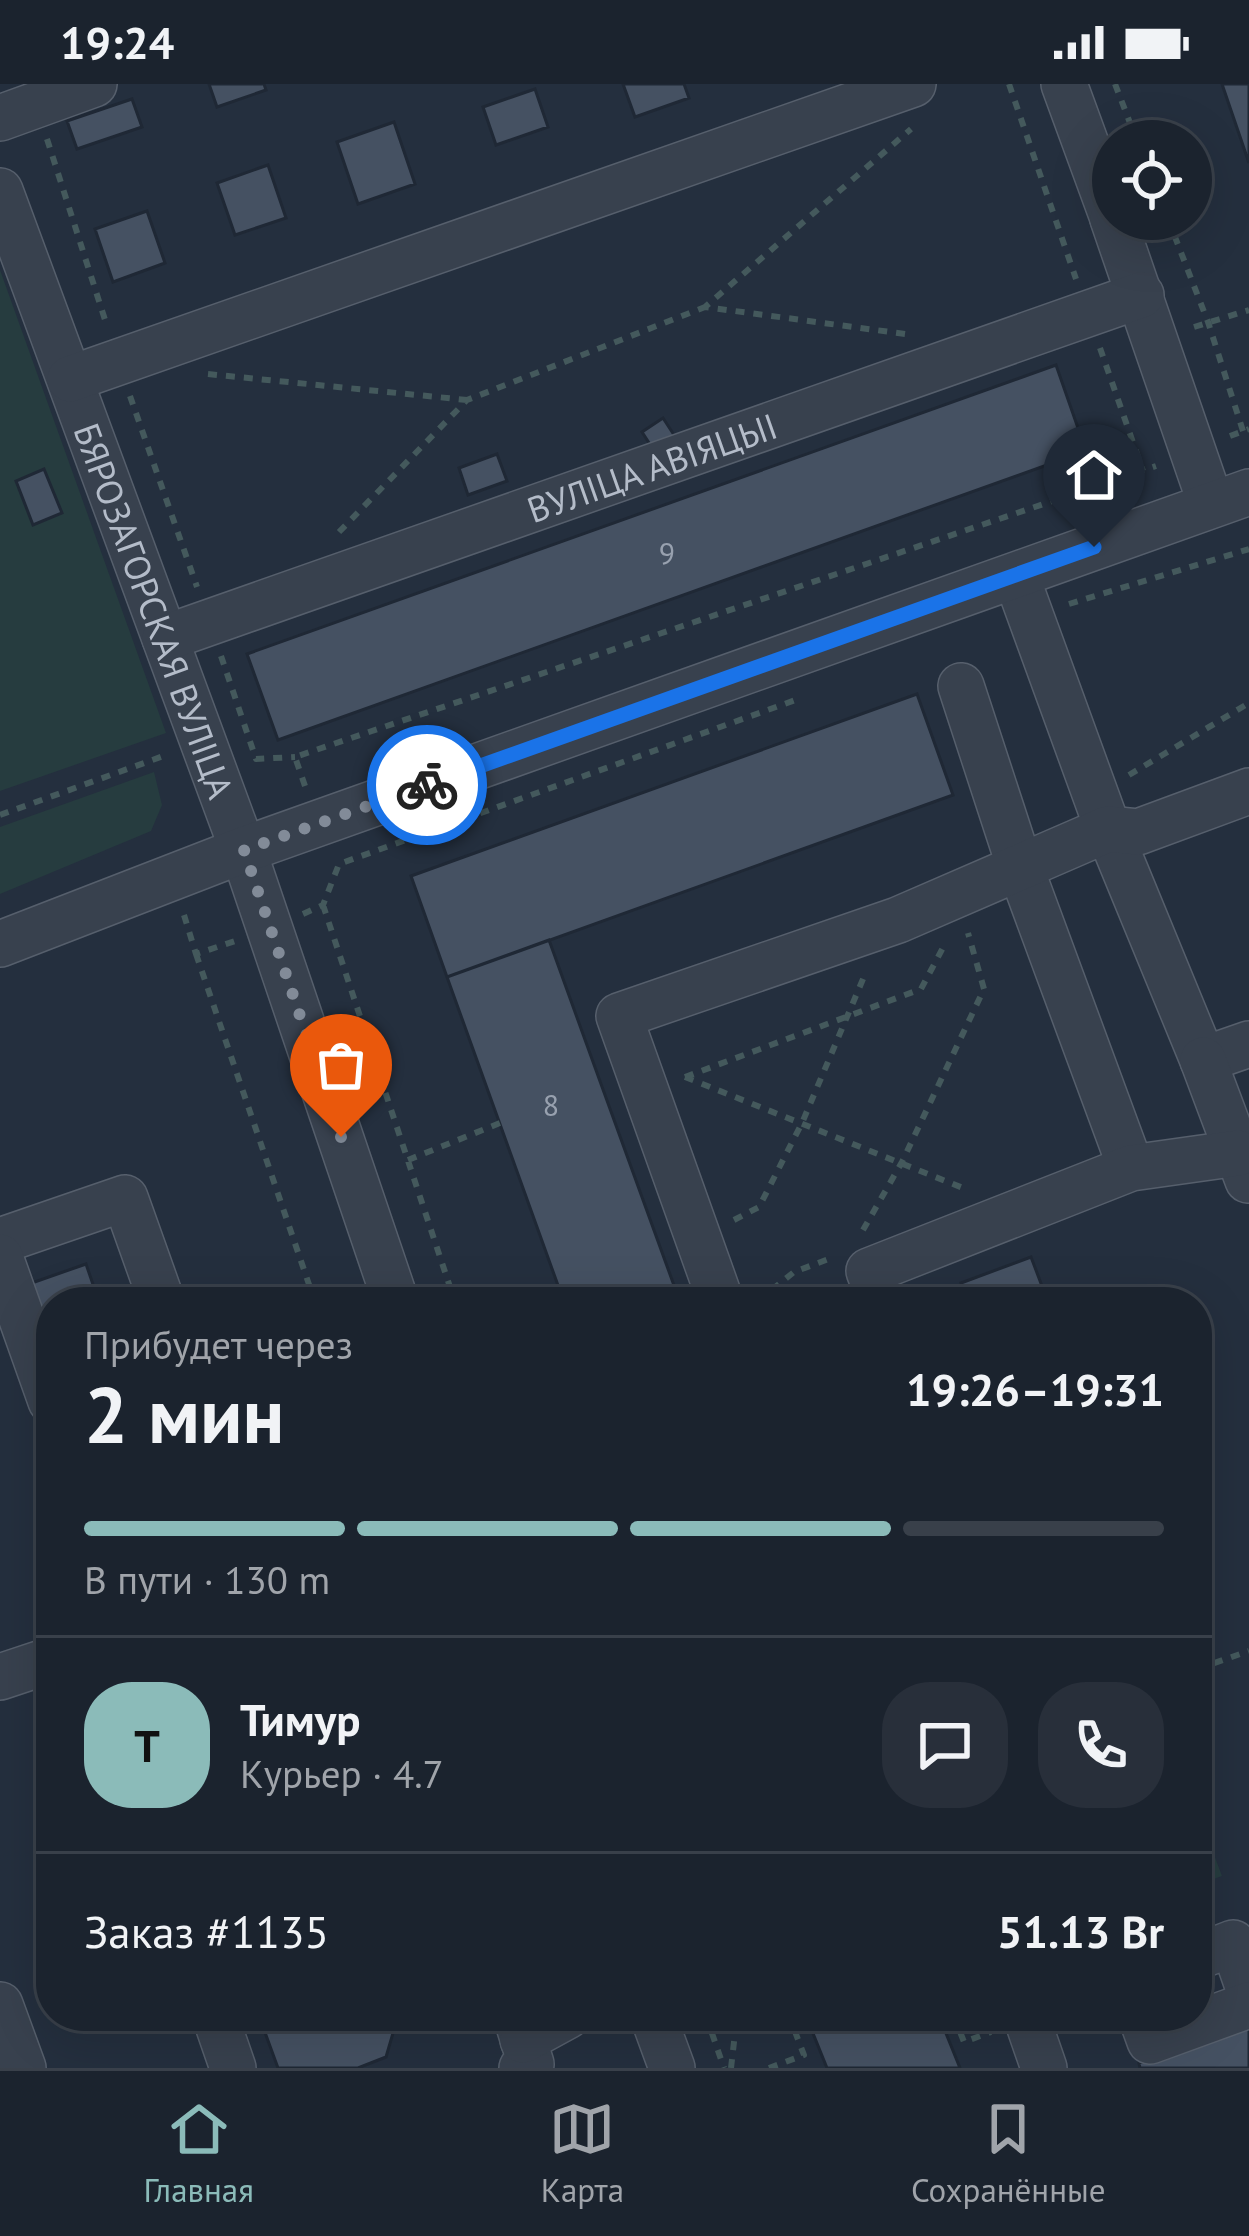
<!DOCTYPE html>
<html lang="ru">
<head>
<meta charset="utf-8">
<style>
	body { margin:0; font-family:"PT Sans",sans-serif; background:#282f3a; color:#f1f3f6; height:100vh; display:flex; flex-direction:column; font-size:45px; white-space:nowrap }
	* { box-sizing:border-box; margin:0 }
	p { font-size:39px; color:#a0a4aa }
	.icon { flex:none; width:66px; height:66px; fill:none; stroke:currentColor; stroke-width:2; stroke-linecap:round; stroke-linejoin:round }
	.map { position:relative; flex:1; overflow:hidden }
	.details { position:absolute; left:36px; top:1203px; width:1176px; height:744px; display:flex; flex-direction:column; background:#1b232e; border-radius:48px; box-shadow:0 12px 48px #0002,0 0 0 3px #39404a }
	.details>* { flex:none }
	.fabs { position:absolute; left:1092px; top:36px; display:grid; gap:24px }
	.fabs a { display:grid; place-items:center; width:120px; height:120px; border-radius:50%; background:#1b232e; box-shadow:0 12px 48px #0002,0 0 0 3px #39404a; font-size:60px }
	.pin { position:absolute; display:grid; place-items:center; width:102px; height:102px; color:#fff; margin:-123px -51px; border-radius:50% 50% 50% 0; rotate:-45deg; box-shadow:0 0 12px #0007 }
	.pin .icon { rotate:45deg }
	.courier { position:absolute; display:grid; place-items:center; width:120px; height:120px; margin:-60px; border:9px solid #1a73e8; border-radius:50%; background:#fff; color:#222; box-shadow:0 3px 15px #0007 }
	.headline em { font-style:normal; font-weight:600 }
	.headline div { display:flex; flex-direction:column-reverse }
	.headline { display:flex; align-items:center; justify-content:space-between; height:204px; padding:0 48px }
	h1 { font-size:78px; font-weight:600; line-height:90px }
	.bar { display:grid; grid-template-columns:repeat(4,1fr); gap:18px 12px; align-content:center; height:144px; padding:0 48px }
	.bar i { height:15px; border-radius:9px; background:#39404a }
	.bar .on { background:#8bbbb9 }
	.bar p { grid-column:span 4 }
	.line { display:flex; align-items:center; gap:30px; padding:0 48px; border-top:3px solid #39404a }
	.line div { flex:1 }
	.round { display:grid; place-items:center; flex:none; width:126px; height:126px; border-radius:48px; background:#282f3a }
	.status { display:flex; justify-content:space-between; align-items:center; height:84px; padding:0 60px; background:#1b232e; direction:ltr }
	.status svg { height:33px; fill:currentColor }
	.dock { display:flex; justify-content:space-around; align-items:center; height:168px; border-top:3px solid #39404a; background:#1b232e; font-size:33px; color:#a0a4aa }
	.dock a { display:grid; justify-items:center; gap:6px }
	.dock .on { color:#8bbbb9 }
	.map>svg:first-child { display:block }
	.green { fill:#263c3f }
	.building { fill:#455162; stroke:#1f2835; stroke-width:3 }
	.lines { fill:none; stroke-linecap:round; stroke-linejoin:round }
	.minor-casing { stroke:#565f6c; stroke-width:48 }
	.path { stroke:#44595c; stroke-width:6; stroke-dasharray:9 9; stroke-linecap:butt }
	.minor { stroke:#38414e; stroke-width:45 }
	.done { stroke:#828b98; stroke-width:12; stroke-dasharray:0 21.6 }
	.route { stroke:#1a73e8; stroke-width:15 }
	.labels { text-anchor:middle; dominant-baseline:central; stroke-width:10; stroke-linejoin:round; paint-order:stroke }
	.number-label { font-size:30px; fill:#98a1af }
	.street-label { font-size:36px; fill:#b4bcc9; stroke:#1d2633 }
</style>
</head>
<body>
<div class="status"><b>19:24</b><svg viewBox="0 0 49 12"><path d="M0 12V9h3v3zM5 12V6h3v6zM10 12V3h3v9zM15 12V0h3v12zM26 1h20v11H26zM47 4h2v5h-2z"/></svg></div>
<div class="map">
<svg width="1249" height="1984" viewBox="0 0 1249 1984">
	<rect width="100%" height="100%" fill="#242f3e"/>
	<path class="green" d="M0,186L166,649L0,707Z
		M154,688L162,721L151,747L0,810V743Z
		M1197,1726L1222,1792L1197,1801Z"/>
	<path class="building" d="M209,0H264L266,6L217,23Z
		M623,0H684L689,14L635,33Z
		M1222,0H1249V79Z
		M535,5L548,43L496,61L483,23Z
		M132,15L142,43L77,65L67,37Z
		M394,38L415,100L358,120L337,58Z
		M268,81L286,134L235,151L217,99Z
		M147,127L165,179L113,198L95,145Z
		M1056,281L1086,367L278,656L247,570Z
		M663,334L676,354L655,368L642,348Z
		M497,370L507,397L468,411L459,384Z
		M44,385L62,429L33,441L16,397Z
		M917,610L953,711L447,893L411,792Z
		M549,856L601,1000L680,1218H564L447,893Z
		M1031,1173L1048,1218H968L961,1199Z
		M86,1180L99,1218H51V1274L26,1201Z
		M259,1932H398L386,1973L358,1984H278Z
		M806,1932H939L960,1984H827Z
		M1249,1939V1984H1140L1139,1979Z"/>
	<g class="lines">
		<defs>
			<g id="minor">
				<path d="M1064,0L1113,134"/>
				<path d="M0,34L94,0"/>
				<path id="s1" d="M0,107L243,766L396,1218"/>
				<path d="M1113,135L1211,420"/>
				<path d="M70,295L913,0"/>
				<path d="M1016,492L1108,745L1203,976L1249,960"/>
				<path id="s2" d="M165,554L1141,211"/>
				<path d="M961,602L1020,783L1131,1084"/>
				<path d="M0,860L243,766L1249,408"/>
				<path d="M1203,976L1248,1096"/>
				<path d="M0,1157L125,1114L162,1218"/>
				<path d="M0,1173L51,1317"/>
				<path d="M721,1218L619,932L898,836L1108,745L1138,748L1249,707"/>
				<path d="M881,1218L869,1187L1131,1084L1238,1069"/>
				<path d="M0,1593L51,1576"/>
				<path d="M1197,1873L1233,1859L1249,1905"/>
				<path d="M0,1921L23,1984"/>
				<path d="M215,1932L233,1984"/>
				<path d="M516,1932L531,1980L522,1984"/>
				<path d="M653,1932L672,1984"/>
				<path d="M1035,1932L1027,1935L1044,1984"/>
				<path d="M1141,1932L1150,1957L1249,1921"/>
				<path d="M523,1956L567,1932"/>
			</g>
		</defs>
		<use href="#minor" class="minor-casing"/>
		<path class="path" d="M1009,0L1076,195
			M1115,0L1137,57
			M47,55L107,242
			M1168,135L1208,238L1243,347
			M1194,243L1249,226
			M905,250L705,223L911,45
			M1100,264L1143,387
			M208,290L467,316
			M130,312L197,503
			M1230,352L1249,345
			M339,448L467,316L705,223
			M1069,520L1249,465
			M221,572L256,675L295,673
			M1129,691L1249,619
			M305,702L295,673L1156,382
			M0,731L169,670
			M323,821L455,1218
			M303,830L323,821L339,780L801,614
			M184,831L196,870L235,857
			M196,870L315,1218
			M685,993L968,1106
			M685,993L921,905L946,858
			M408,1076L500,1039
			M734,1136L759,1123L802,1039L866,888
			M863,1146L902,1078L984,905L968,849
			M758,1217L794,1188L834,1173
			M1197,1585L1249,1567
			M706,1932L724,1984
			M954,1932L964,1958L991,1948
			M731,1984L737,1932
			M769,1984L804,1971L789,1932"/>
		<use href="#minor" class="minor"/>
	</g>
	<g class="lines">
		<path class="done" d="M341,1053L244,766L427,701"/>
		<path class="route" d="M427,701L1094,463"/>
	</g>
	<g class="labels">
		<g class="number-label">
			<text x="667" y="468">9</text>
			<text x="551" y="1020">8</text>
		</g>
		<g class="street-label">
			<text stroke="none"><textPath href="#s2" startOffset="516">ВУЛІЦА АВІЯЦЫІ</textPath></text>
			<text stroke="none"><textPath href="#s1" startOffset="447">БЯРОЗАГОРСКАЯ ВУЛІЦА</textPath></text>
		</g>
	</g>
</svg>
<div class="fabs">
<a><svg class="icon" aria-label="locate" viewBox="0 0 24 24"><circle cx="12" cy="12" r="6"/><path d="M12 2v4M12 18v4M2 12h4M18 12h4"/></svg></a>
</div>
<div class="pin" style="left:341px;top:1053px;background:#ea580c"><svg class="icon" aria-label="bag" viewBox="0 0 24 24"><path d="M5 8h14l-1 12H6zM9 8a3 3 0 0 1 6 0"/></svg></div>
<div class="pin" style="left:1094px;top:463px;background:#1f2937"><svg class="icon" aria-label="home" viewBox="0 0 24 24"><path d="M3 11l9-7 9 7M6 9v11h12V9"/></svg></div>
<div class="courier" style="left:427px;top:701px"><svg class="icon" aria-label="bike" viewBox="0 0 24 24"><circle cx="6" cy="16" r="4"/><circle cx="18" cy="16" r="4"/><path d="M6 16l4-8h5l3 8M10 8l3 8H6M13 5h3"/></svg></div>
<section class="details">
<div class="headline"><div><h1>2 мин</h1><p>Прибудет через</p></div><em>19:26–19:31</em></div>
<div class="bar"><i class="on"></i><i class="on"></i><i class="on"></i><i></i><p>В пути · 130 m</p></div>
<div class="line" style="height:216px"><b class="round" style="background:#8bbbb9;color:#111">Т</b><div><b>Тимур</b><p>Курьер · 4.7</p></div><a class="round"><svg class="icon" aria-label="chat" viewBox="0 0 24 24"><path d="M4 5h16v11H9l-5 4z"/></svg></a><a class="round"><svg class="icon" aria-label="phone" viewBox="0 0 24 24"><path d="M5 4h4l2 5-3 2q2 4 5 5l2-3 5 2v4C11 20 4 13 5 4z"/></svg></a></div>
<div class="line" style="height:156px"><div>Заказ #1135</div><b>51.13 Br</b></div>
</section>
</div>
<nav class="dock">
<a class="on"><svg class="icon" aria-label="home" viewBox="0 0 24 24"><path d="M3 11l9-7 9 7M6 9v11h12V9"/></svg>Главная</a>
<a><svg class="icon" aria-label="map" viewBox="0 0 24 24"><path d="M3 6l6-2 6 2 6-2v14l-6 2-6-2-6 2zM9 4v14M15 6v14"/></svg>Карта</a>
<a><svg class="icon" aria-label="saved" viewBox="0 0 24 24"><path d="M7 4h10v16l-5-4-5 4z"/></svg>Сохранённые</a>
</nav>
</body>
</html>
